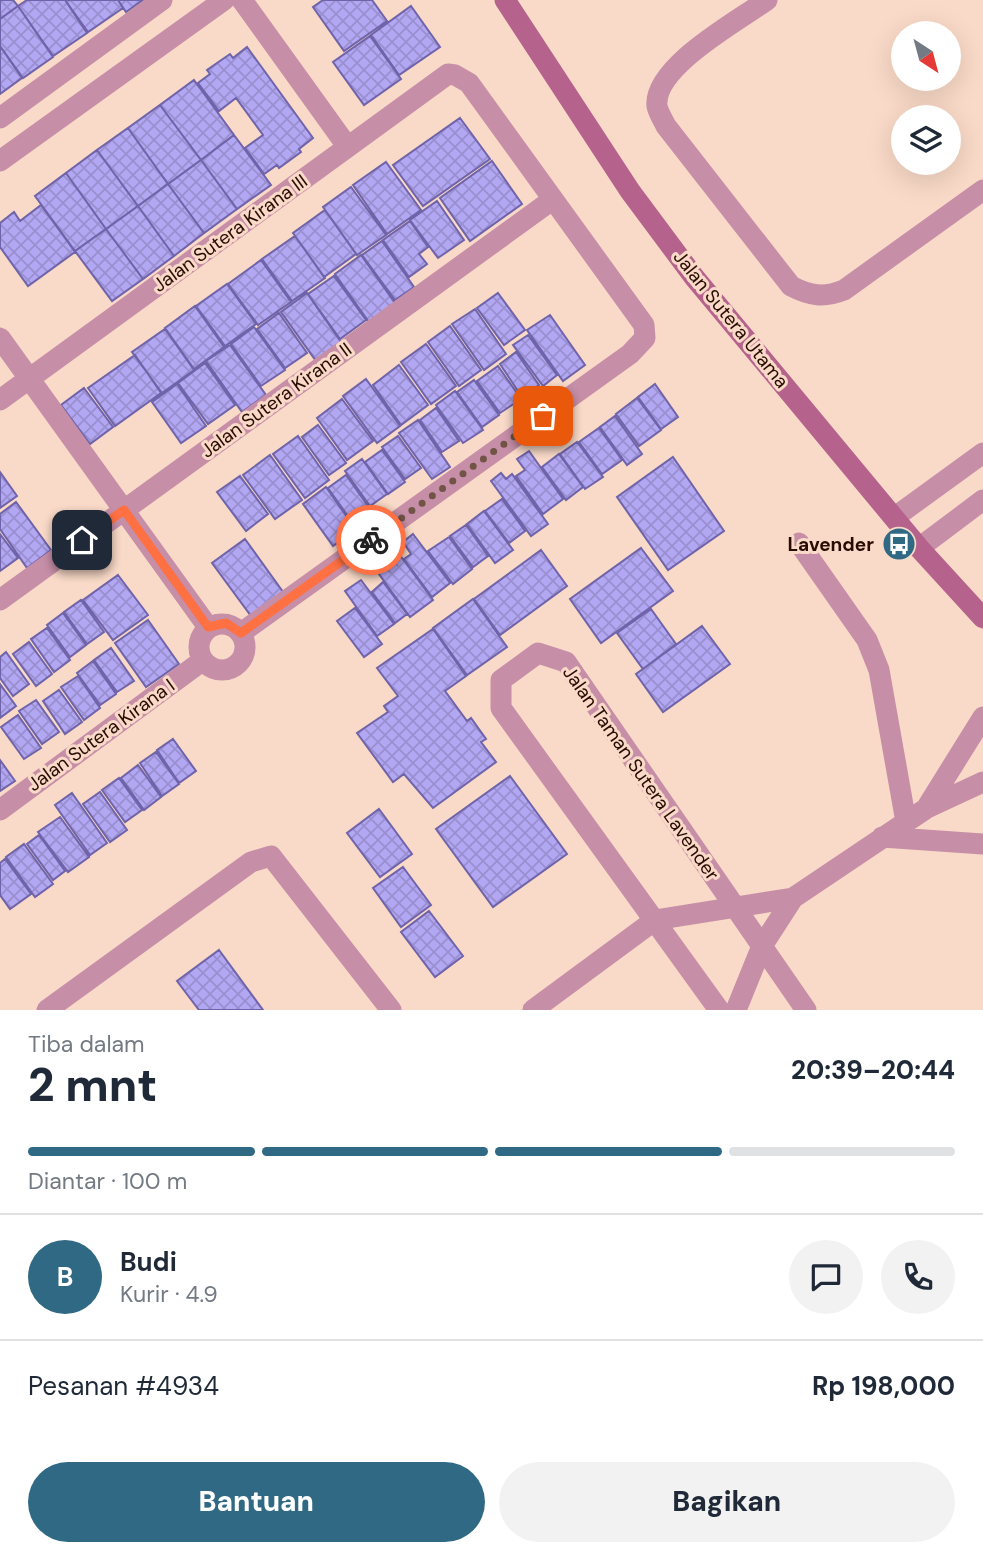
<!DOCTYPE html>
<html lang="id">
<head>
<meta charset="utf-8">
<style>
	body { margin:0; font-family:"DM Sans",sans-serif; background:#f2f2f3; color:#1f2937; height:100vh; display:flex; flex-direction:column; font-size:26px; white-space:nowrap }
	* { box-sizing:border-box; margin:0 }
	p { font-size:23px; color:#747a83 }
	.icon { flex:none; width:38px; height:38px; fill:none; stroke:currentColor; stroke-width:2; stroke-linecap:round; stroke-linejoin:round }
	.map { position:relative; height:1010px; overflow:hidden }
	.sheet { display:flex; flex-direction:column; background:#fff; flex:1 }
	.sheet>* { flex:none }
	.needle { width:46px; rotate:144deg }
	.tools { position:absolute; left:891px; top:21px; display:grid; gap:14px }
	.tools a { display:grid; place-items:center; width:70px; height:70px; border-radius:50%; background:#fff; box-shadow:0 7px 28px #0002; font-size:35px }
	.pin { position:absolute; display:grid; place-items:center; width:60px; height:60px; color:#fff; margin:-30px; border-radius:14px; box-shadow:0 4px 10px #0006 }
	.courier { position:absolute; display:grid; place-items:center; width:70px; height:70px; margin:-35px; border:5px solid #ff7043; border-radius:50%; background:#fff; color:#222; box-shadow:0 2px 9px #0007 }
	.head em { font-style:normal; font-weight:800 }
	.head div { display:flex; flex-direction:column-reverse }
	.head { display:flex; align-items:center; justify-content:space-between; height:119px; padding:0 28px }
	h1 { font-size:46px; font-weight:800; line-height:52px }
	.bar { display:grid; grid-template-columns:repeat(4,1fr); gap:10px 7px; align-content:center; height:84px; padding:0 28px }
	.bar i { height:9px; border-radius:5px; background:#e0e1e3 }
	.bar .current { background:#306983 }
	.bar p { grid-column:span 4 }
	.line { display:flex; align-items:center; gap:18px; padding:0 28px; border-top:2px solid #e0e1e3 }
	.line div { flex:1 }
	.round { display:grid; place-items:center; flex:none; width:74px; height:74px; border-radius:37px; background:#f2f2f3 }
	.button { display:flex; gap:14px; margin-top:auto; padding:14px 28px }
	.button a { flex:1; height:80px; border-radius:42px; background:#306983; color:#fff; font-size:28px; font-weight:800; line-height:80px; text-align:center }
	.button a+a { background:#f2f2f3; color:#1f2937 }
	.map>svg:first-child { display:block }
	.building { fill:url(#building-cross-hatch); stroke:#6f63a9; stroke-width:2 }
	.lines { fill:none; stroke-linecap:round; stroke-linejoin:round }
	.street { stroke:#c68ea7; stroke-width:21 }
	.secondary { stroke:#b5638c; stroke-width:21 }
	.done { stroke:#715446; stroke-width:7; stroke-dasharray:0 12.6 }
	.route { stroke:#ff7043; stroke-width:9 }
	.labels { text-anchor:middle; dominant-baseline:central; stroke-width:6; stroke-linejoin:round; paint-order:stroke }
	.street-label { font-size:19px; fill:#280c00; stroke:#f9d9c7 }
	.poi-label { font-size:19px; font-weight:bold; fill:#280c00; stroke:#f9d9c7; text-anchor:end }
</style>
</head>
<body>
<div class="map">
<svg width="983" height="1010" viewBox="0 0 983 1010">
	<defs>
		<pattern id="building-cross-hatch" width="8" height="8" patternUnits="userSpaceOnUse" patternTransform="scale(1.75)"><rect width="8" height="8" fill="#b2a7f3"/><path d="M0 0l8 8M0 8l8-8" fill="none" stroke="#998fcf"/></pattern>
	</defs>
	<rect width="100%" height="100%" fill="#f9d9c7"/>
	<path class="building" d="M0,0H13L18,6L0,19Z
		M27,0H65L87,33L53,56L18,6Z
		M65,0H118L123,8L88,32Z
		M118,0H143L126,12Z
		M323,0H372L387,21L344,51L313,7Z
		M18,6L53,57L23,78L0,46V19Z
		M411,6L440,47L399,75L371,35Z
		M370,36L401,79L364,105L333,62Z
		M0,46L22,78L0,94Z
		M247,47L313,138L299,149L301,152L279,168L277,165L264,174L245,148L263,135L236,98L219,111L198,83L210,74L207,70L230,54L233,58Z
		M194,80L234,135L201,160L160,105Z
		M160,105L201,160L168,184L128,128Z
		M460,118L490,159L423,206L393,165Z
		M128,128L168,184L138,206L97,150Z
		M234,135L271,185L237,209L201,160Z
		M97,150L138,206L106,229L66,173Z
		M201,160L237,209L204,233L168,184Z
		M492,161L522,204L470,241L440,198Z
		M386,162L421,210L387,234L353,185Z
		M66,173L106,229L75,251L35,196Z
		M168,184L204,233L174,256L138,206Z
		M351,187L386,235L357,255L323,207Z
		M437,201L464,240L438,258L410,220Z
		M41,205L75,252L28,286L0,247V223L14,212L20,221Z
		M138,206L174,256L143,279L106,229Z
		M325,210L356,254L324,277L293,233Z
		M410,221L428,247L419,254L427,264L409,277L383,240Z
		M106,229L143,279L112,301L75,251Z
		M295,236L325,278L292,301L262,259Z
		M382,241L414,287L395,300L362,255Z
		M361,255L397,306L371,325L335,274Z
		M261,260L291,302L258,325L228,284Z
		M334,276L366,320L340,339L308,294Z
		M227,284L256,324L225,346L196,306Z
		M307,293L341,342L316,361L281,312Z
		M498,293L525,330L504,345L477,308Z
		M195,306L224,347L194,369L165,328Z
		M475,309L506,354L484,370L452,324Z
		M279,313L307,353L285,368L257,329Z
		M550,315L585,365L563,381L527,330Z
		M450,326L481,370L459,386L428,342Z
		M254,327L285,370L261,386L231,344Z
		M165,329L194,370L162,393L132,352Z
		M528,335L557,375L543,386L513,345Z
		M426,344L456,386L431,404L401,362Z
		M230,345L266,395L242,412L206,361Z
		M516,352L539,385L522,397L500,364Z
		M135,355L161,393L115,426L88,388Z
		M205,363L235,405L208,424L178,383Z
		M399,365L428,405L401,425L373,385Z
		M498,366L521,399L500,413L477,381Z
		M366,379L400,426L377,443L343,396Z
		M474,380L499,415L482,427L457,392Z
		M177,384L206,426L181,443L152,402Z
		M655,384L678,417L661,429L638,397Z
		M84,388L113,427L90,444L61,405Z
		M455,391L483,430L463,443L436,405Z
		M637,398L661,430L639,446L616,414Z
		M342,399L373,441L347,460L317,418Z
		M436,408L459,441L442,452L420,420Z
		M615,416L642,454L627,465L600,427Z
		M418,420L450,467L432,479L399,433Z
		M318,425L346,463L329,475L302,437Z
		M599,428L622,460L602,474L579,442Z
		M298,436L329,480L305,498L273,454Z
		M398,436L421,468L405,479L382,447Z
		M577,442L603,477L585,489L560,454Z
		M382,450L405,482L388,494L365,462Z
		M529,451L563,499L543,514L516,476L525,470L517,459Z
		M559,454L583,487L566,500L542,467Z
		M270,455L302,500L275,519L243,475Z
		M673,457L724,531L668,570L617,497Z
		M362,459L387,494L370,506L345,471Z
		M0,472L17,496L0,508Z
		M501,473L506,479L512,474L548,524L531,536L491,481Z
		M346,475L373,513L355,526L328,488Z
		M240,476L268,514L246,531L217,492Z
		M326,487L356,530L333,546L303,504Z
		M502,499L525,531L509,543L485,511Z
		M16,502L51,550L27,568L0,529V514Z
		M484,511L513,550L495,563L467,524Z
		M466,525L488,556L473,567L450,536Z
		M0,534L18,558L0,571Z
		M413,534L450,583L432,597L404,559L411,554L403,542Z
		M449,537L472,569L453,584L428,551Z
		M245,539L286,596L254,620L212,563Z
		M641,548L673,591L601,643L570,599Z
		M541,550L567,586L500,635L474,599Z
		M399,554L433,600L410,617L376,570Z
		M118,575L148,615L113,640L83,600Z
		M361,580L394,624L377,636L345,591Z
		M383,582L407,614L395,623L372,592Z
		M473,599L507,647L467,675L433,628Z
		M81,600L104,632L87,644L64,612Z
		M355,608L382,644L364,657L337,621Z
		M651,609L676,644L643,669L617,633Z
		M63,613L86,645L70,657L47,625Z
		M148,620L179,664L146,687L115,643Z
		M702,626L730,664L663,712L636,674Z
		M47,628L70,660L54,672L31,639Z
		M433,629L466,676L445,691L467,721L471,718L486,739L481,742L496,762L433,808L404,774L393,782L357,733L388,712L384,706L398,696L377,668Z
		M29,642L52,674L36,686L13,654Z
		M111,648L134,681L117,692L94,660Z
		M6,652L29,684L13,696L0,678V657Z
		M93,661L116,694L100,705L77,673Z
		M78,676L100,708L84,720L61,687Z
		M0,684L16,706L0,718Z
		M59,690L82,722L65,734L43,701Z
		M36,700L59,732L42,744L19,711Z
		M18,715L41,748L24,759L1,727Z
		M173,739L196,771L179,783L157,750Z
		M156,752L179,784L162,796L140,763Z
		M0,760L15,781L0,791Z
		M138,765L161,797L144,810L121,778Z
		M510,776L567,854L493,907L436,829Z
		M119,778L142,810L125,822L102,790Z
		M100,792L127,830L110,842L83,804Z
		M72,793L107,843L90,855L55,805Z
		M379,809L412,854L380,877L347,833Z
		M60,817L89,857L68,872L38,832Z
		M39,835L65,871L53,880L27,844Z
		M24,844L53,884L35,897L6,857Z
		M5,859L31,894L10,909L0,895V863Z
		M403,867L431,905L401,927L373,888Z
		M429,911L463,956L435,977L401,932Z
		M219,950L263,1010H199L177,981Z"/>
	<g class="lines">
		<path class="street" d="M242,0L347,146
			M767,0C738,21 653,67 657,106C658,112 663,120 666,126L791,286C810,296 824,298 844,290L983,190
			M0,118L162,0
			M0,161L224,0
			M0,338L208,627
			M0,400L448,74L455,75L469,83L644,325L645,338L630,354L241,633
			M895,517L983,453
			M799,543L867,640L879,670L906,822
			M919,548L983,500
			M0,600L552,200
			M199 647a23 23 0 1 1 46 0a23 23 0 1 1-46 0Z
			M927,807L983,717
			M0,810L202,661
			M882,837L983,844
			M47,1010L251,862L271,856L391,1010
			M533,1010L655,920L793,898
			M719,1010L501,708V680L538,653L566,662L806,1010
			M736,1010L762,946L793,898L927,808L983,782"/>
		<path class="secondary" d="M505,0L630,191L694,277L919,548L983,618"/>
	</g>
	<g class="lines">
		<path class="done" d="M371,540L543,416"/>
		<path class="route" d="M82,540L124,510L208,627L226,623L241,633L371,540"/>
	</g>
	<defs>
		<symbol id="bus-disc" viewBox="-11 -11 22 22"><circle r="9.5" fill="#306983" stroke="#f9d9c7"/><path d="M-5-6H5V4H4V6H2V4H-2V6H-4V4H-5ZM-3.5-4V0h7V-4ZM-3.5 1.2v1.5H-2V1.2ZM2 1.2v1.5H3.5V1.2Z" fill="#fff"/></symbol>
	</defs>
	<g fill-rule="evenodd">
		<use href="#bus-disc" x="880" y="525" width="38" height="38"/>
	</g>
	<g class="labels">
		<g class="street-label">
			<text transform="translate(230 233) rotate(-36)">Jalan Sutera Kirana III</text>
			<text transform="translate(731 319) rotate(51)">Jalan Sutera Utama</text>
			<text transform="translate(276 400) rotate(-36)">Jalan Sutera Kirana II</text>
			<text transform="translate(101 735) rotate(-36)">Jalan Sutera Kirana I</text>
			<text transform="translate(641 773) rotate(55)">Jalan Taman Sutera Lavender</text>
		</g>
		<g class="poi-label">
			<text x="874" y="544">Lavender</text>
		</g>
	</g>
</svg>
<div class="tools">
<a><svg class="needle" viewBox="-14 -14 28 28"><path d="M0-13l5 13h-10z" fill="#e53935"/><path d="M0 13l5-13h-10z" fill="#747a83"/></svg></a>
<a><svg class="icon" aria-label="layers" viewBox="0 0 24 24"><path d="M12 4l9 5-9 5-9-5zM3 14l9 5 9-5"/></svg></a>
</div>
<div class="pin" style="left:543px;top:416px;background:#ea580c"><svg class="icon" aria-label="bag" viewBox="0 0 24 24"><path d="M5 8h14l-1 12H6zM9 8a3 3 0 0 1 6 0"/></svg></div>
<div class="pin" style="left:82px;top:540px;background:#1f2937"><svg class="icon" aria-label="home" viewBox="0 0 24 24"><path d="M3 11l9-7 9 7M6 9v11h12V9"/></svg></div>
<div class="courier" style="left:371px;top:540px"><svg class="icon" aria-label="bike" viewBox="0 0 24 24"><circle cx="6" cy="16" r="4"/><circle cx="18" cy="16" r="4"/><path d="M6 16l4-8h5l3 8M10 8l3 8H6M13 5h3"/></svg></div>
</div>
<section class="sheet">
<div class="head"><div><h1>2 mnt</h1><p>Tiba dalam</p></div><em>20:39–20:44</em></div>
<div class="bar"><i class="current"></i><i class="current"></i><i class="current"></i><i></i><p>Diantar · 100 m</p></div>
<div class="line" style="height:126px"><b class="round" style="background:#306983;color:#fff">B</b><div><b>Budi</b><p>Kurir · 4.9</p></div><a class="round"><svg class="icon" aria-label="chat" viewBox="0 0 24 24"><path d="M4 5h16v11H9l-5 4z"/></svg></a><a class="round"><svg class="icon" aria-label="phone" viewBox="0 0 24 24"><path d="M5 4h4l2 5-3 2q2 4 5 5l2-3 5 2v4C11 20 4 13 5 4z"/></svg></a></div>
<div class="line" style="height:91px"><div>Pesanan #4934</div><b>Rp 198,000</b></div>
<div class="button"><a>Bantuan</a><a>Bagikan</a></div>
</section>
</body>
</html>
